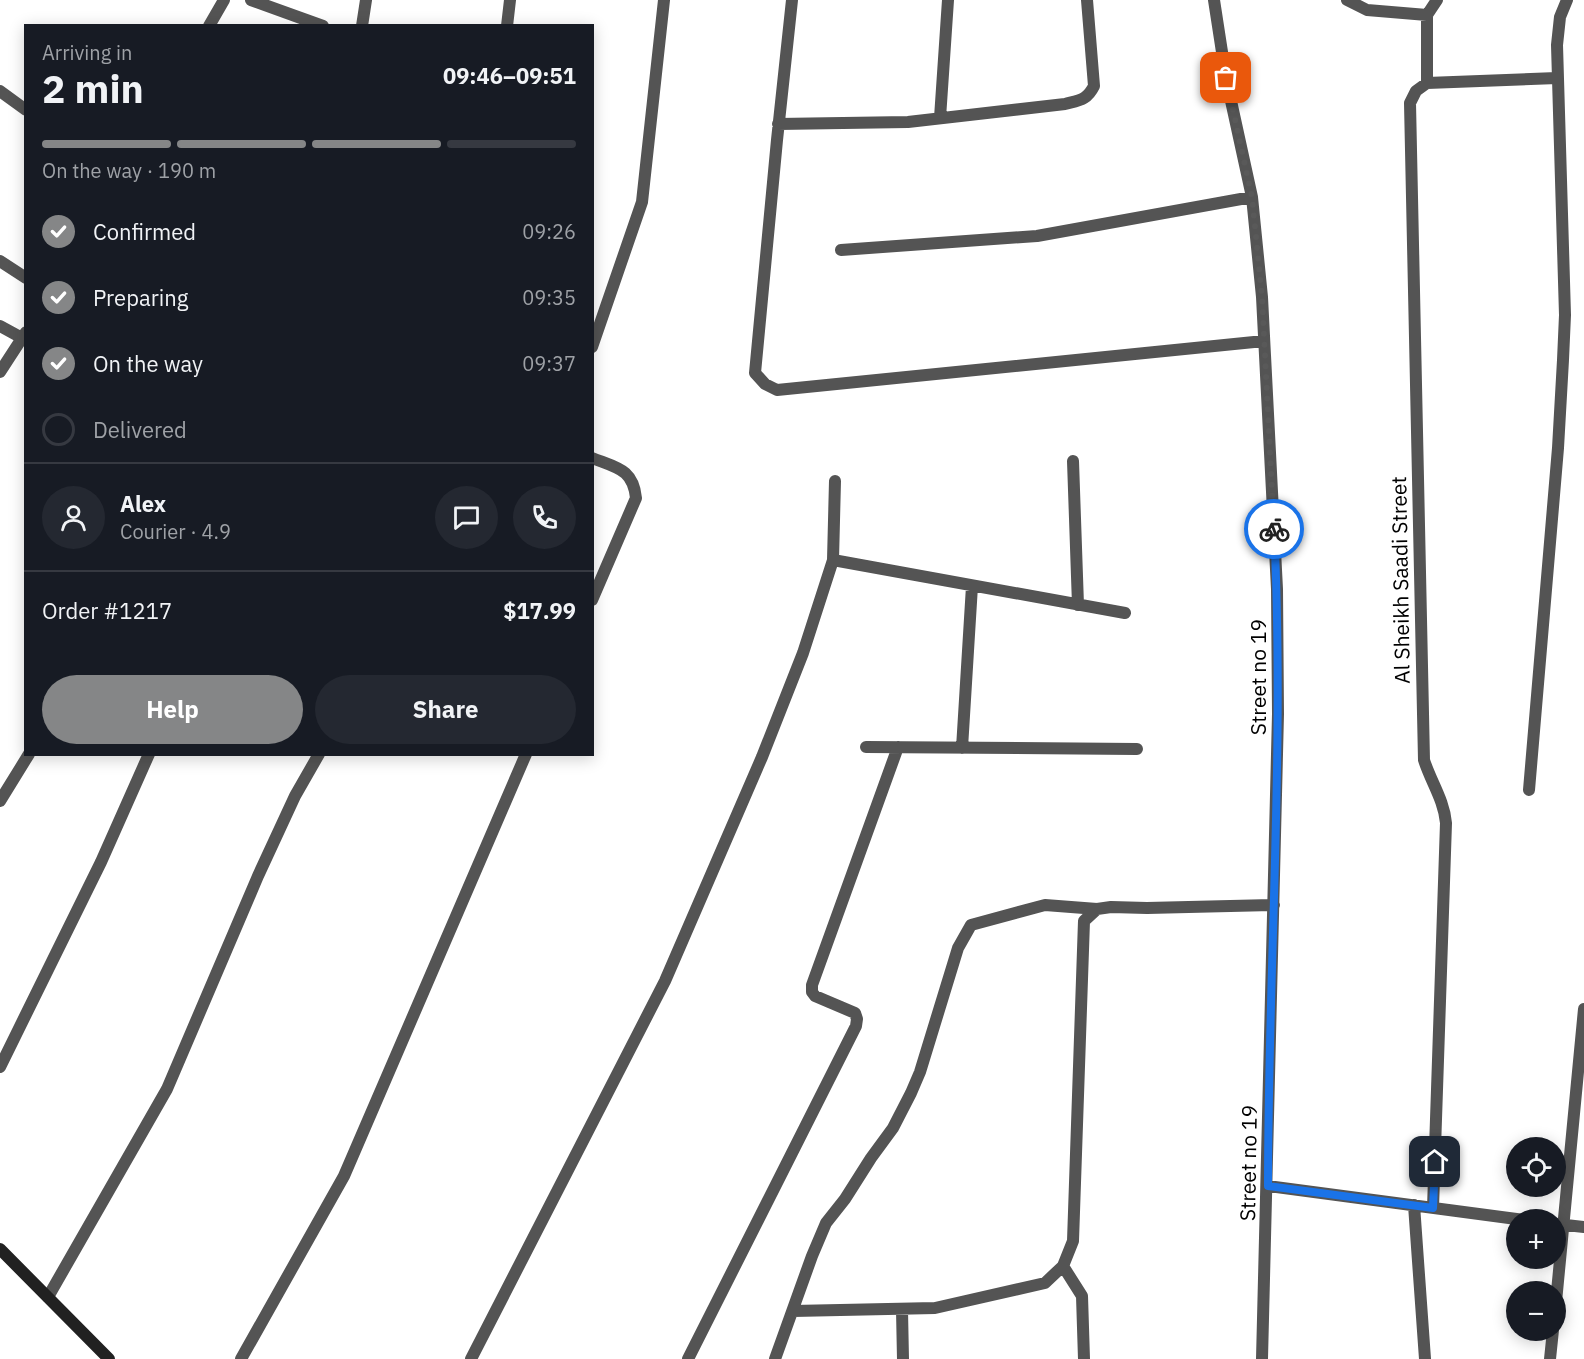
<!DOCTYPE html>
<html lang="en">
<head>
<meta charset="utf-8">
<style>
	body { margin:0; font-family:"IBM Plex Sans",sans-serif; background:#242831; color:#f1f3f6; height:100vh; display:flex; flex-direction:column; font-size:22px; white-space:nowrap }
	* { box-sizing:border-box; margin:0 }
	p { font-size:20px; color:#9ea1a6 }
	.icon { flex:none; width:33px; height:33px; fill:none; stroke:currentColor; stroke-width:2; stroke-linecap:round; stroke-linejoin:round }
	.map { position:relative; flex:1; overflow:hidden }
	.sheet { position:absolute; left:24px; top:24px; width:570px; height:732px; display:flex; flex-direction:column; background:#171b24; border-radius:0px; box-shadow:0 3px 15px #0003 }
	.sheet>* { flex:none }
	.tools { position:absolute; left:1506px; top:1137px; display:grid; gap:12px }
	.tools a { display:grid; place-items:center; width:60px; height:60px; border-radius:50%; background:#171b24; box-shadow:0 3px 15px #0003; font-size:30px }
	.pin { position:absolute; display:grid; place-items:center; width:51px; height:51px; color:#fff; margin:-26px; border-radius:12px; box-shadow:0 3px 9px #0006 }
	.courier { position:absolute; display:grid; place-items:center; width:60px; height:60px; margin:-30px; border:4px solid #1a73e8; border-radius:50%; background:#fff; color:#222; box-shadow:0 2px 8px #0007 }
	.summary em { font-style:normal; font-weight:700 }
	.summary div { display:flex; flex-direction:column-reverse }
	.summary { display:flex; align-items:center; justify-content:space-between; height:102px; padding:0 18px }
	h1 { font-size:39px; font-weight:700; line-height:45px }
	.bar { display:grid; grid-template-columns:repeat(4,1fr); gap:9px 6px; align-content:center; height:72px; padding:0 18px }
	.bar i { height:8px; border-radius:4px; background:#363941 }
	.bar .on { background:#858687 }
	.bar p { grid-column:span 4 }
	.line { display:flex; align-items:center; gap:15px; padding:0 18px; border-top:2px solid #363941 }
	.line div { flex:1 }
	.round { display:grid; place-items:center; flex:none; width:63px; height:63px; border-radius:32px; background:#242831 }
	ol { padding:0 18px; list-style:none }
	li { display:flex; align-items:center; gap:18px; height:66px }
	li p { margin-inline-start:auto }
	li .icon { padding:6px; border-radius:50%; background:#858687; color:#fff; stroke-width:4 }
	li:last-child { color:#9ea1a6 }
	li i { width:33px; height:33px; border:3px solid #363941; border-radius:50% }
	.action { display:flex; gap:12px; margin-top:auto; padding:12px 18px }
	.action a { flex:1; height:69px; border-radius:36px; background:#858687; color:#fff; font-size:24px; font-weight:700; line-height:69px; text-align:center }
	.action a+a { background:#242831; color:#f1f3f6 }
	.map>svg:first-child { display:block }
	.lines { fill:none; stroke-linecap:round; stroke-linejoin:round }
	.street { stroke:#545454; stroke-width:12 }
	.secondary { stroke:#212121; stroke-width:12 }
	.done { stroke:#595959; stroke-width:6; stroke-dasharray:0 10.8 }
	.route { stroke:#1a73e8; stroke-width:8 }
	.labels { text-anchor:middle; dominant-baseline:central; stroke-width:4.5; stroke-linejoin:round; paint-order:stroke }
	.street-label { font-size:21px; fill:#000; stroke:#fff }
</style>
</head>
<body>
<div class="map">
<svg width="1584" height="1359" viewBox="0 0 1584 1359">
	<rect width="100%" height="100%" fill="#fff"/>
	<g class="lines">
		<path class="street" d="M251,0L323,26
			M792,0L777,140L755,373L765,384L777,390L1264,341
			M1214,0L1226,78L1252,197L1262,297L1277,589L1278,714L1262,1359
			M1347,0L1367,10L1427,15
			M209,26L224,0
			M362,26L366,0
			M507,26L510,0
			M1427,83V15L1437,0
			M0,91L26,110
			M940,118L948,0
			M778,124L908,122L1065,104C1080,100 1087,100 1094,86L1087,0
			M841,250L1037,236L1252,197
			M0,261L26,278
			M0,326L22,338
			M592,347L642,202L664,0
			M0,372L26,332
			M592,458C617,468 633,469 636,498L592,600
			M1073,461L1078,605
			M833,560L1125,613
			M866,747L1137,749
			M962,748L972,586
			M1529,790L1558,448L1563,360L1565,315L1557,45L1560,17L1567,0
			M0,801L29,754
			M0,1067L101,862L149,754
			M1268,1186L1524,1220
			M1414,1205L1425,1359
			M1433,1208L1446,823C1444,800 1431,782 1424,760L1410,103L1416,91L1427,83L1557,78
			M1557,1224L1584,1227
			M1063,1266L1082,1296L1084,1359
			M48,1297L167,1089L258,876L295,796L319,754
			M1556,1302L1584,1009
			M902,1310L903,1359
			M793,1311L935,1308L1045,1283L1063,1266L1073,1241L1084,921L1097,909
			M241,1359L344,1176L526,754
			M471,1359L665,981L762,757L803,653L833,560L835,481
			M688,1359L856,1026L857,1019L855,1013L815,996L812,992V985L898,747
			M775,1359L812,1256L826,1223L845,1199L871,1158L893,1128L911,1093L920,1072L958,948L971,925L1045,905L1097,909L1111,907L1147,908L1274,905
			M1550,1359L1553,1330"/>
		<path class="secondary" d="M0,1249L109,1359"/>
	</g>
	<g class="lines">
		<path class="done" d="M1226,78L1252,197L1262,297L1274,529"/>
		<path class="route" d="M1274,529C1285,748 1268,967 1268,1186L1433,1208L1435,1162"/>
	</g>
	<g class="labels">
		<g class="street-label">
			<text transform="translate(1400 580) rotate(-91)">Al Sheikh Saadi Street</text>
			<text transform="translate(1258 677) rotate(-90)">Street no 19</text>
			<text transform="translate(1248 1163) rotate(-89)">Street no 19</text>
		</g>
	</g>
</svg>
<div class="tools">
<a><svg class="icon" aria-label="locate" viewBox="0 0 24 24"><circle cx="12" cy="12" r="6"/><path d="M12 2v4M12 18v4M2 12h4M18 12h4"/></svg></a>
<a>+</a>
<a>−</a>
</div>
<div class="pin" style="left:1226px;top:78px;background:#ea580c"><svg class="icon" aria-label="bag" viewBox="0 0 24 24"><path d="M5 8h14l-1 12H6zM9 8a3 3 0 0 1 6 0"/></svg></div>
<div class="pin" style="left:1435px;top:1162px;background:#1f2937"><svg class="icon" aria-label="home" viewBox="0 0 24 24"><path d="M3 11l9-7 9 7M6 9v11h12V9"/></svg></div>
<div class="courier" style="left:1274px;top:529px"><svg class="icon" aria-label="bike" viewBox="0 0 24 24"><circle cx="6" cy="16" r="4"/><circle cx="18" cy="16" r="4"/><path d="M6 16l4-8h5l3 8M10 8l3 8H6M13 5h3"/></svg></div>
<section class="sheet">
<div class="summary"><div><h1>2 min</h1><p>Arriving in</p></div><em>09:46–09:51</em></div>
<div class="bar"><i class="on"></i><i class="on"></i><i class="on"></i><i></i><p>On the way · 190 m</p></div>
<ol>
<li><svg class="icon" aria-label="check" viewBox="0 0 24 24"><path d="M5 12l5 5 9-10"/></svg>Confirmed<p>09:26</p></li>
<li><svg class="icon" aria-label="check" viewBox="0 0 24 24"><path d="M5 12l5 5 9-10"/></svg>Preparing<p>09:35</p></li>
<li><svg class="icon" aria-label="check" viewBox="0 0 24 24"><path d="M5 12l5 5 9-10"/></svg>On the way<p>09:37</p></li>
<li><i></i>Delivered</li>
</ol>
<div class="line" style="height:108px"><a class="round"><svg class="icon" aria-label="person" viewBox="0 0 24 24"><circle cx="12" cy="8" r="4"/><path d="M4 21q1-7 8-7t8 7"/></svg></a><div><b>Alex</b><p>Courier · 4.9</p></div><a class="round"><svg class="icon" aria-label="chat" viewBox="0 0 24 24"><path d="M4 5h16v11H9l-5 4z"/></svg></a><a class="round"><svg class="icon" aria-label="phone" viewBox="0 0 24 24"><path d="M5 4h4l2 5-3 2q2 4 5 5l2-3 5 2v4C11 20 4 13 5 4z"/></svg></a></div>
<div class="line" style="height:78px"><div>Order #1217</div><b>$17.99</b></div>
<div class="action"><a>Help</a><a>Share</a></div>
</section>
</div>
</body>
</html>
